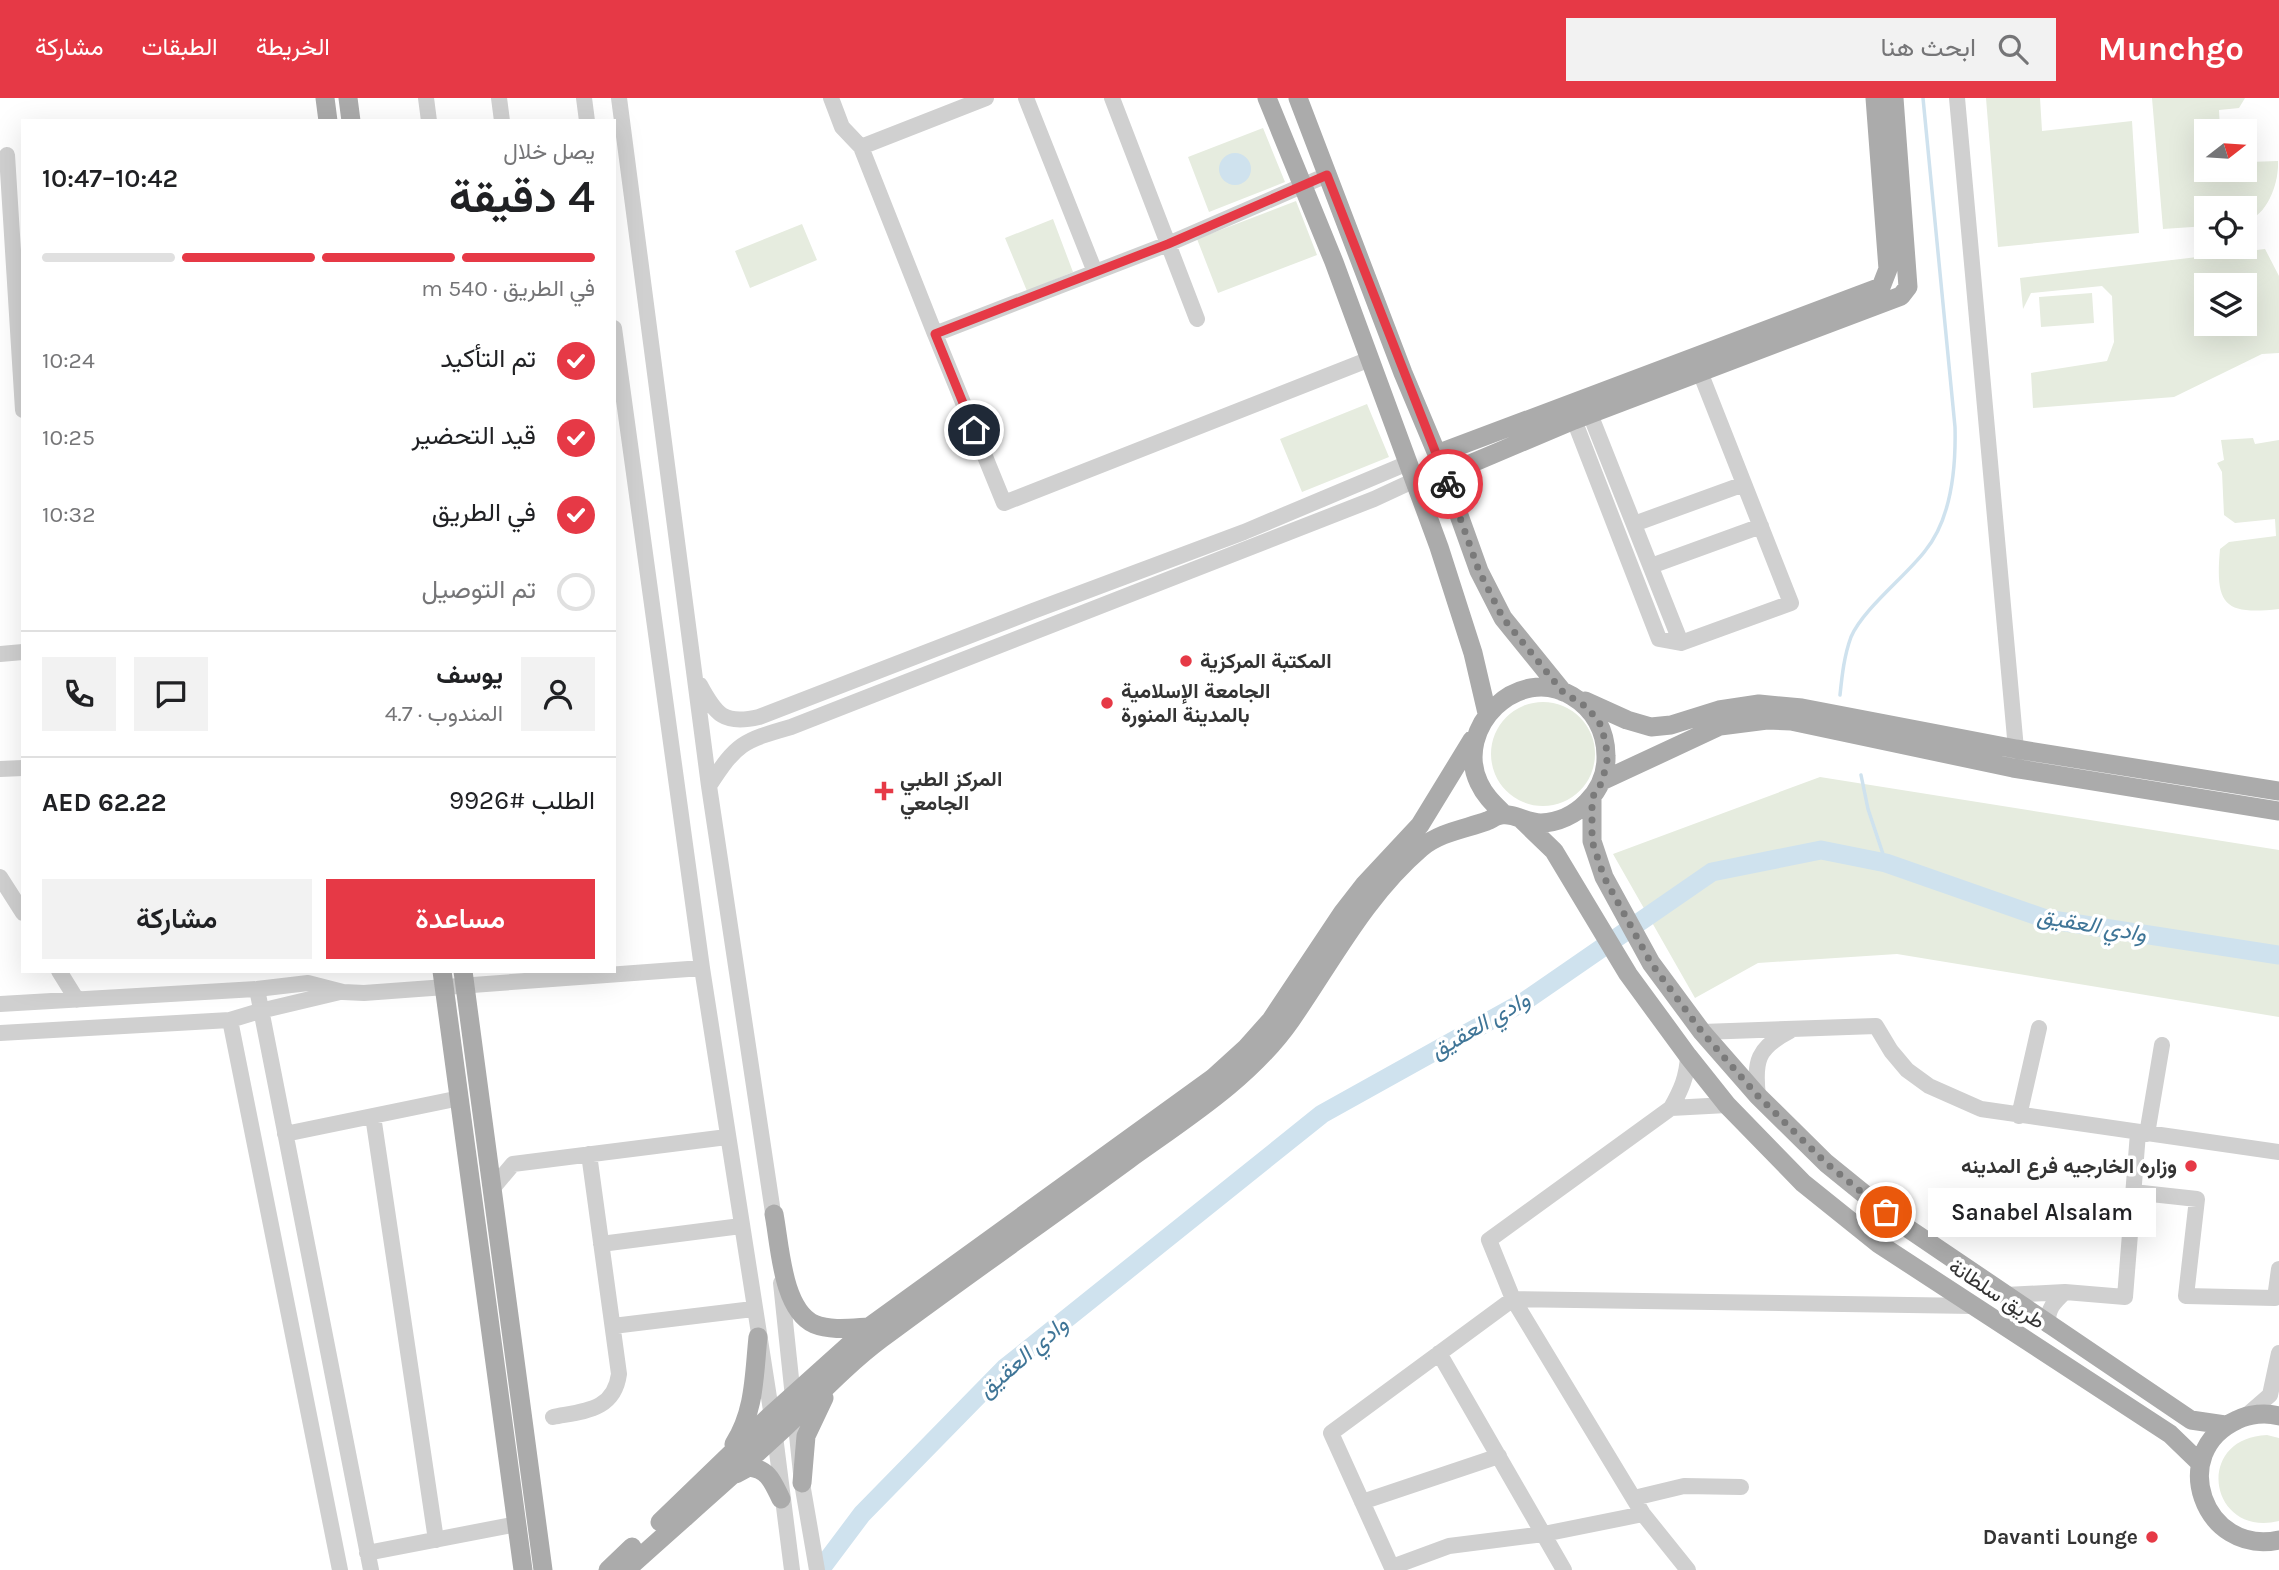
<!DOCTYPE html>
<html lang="ar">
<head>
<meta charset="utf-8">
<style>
	body { margin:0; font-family:Karla,Vazirmatn,sans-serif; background:#f2f2f2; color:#202124; direction:rtl; height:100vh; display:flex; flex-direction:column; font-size:26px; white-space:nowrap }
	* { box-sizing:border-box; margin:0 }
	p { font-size:23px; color:#757577 }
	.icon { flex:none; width:38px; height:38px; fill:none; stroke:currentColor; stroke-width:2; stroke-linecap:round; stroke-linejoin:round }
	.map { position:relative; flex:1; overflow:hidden; direction:ltr }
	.side { position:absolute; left:21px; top:21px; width:595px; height:854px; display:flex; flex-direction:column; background:#fff; border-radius:0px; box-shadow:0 7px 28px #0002; direction:rtl }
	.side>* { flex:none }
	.needle { width:46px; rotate:73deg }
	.fabs { position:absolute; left:2194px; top:21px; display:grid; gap:14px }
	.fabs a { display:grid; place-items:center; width:63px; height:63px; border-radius:0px; background:#fff; box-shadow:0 7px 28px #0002; font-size:35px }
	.pin { position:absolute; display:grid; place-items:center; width:60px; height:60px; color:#fff; margin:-30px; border:4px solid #fff; border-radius:50%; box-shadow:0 2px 7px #0007 }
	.courier { position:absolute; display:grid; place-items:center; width:70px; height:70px; margin:-35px; border:5px solid #e63946; border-radius:50%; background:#fff; color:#222; box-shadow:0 2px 9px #0007 }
	.bubble { position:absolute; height:49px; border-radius:0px; background:#fff; box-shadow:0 7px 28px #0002; font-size:23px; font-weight:600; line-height:49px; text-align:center; direction:rtl }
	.summary em { font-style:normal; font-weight:600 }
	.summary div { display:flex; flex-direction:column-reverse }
	.summary { display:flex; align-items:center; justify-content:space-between; height:119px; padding:0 21px }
	h1 { font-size:46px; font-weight:600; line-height:52px }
	.bar { display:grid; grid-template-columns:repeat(4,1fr); gap:10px 7px; align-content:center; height:84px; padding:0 21px }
	.bar i { height:9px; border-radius:5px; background:#e0e0e0 }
	.bar .on { background:#e63946 }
	.bar p { grid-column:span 4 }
	.line { display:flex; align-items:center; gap:18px; padding:0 21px; border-top:2px solid #e0e0e0 }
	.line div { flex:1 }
	.round { display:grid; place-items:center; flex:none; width:74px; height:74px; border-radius:0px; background:#f2f2f2 }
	ol { padding:0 21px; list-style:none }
	li { display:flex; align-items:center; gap:21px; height:77px }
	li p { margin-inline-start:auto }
	li .icon { padding:7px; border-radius:50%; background:#e63946; color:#fff; stroke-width:4 }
	li:last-child { color:#757577 }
	li i { width:38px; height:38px; border:4px solid #e0e0e0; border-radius:50% }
	.button { display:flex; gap:14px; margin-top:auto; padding:14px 21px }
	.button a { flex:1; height:80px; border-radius:0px; background:#e63946; color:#fff; font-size:28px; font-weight:600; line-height:80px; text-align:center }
	.button a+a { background:#f2f2f2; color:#202124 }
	header { display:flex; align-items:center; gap:42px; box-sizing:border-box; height:98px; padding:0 35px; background:#e63946; color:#fff }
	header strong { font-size:33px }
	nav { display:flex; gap:38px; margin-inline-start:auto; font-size:24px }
	.search { width:490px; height:63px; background:#f2f2f2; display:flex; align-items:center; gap:18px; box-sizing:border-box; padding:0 24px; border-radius:0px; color:#757577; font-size:26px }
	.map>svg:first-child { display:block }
	.green { fill:#e6ecdf; fill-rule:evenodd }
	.water { fill:#cfe2ee }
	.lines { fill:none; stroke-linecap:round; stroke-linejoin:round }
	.stream { stroke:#cfe2ee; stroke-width:3.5 }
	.river { stroke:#cfe2ee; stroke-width:19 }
	.minor { stroke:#d0d0d0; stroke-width:16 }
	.major { stroke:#ababab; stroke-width:19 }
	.done { stroke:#7a7a7a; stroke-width:7; stroke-dasharray:0 12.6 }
	.route { stroke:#e63946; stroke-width:9 }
	.poi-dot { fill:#e63946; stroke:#fff; stroke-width:2.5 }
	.labels { text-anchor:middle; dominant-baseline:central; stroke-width:7; stroke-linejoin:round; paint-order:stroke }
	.poi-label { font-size:21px; font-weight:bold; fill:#333; stroke:#fff; text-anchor:start }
	.street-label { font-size:21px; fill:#333; stroke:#fff }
	.water-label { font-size:23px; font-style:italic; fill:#3f7597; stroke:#fff }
</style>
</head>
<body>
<header>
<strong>Munchgo</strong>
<div class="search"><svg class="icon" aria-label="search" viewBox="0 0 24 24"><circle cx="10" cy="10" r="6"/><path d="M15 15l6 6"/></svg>ابحث هنا</div>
<nav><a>الخريطة</a><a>الطبقات</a><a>مشاركة</a></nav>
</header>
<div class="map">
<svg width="2279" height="1472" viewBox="0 0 2279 1472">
	<rect width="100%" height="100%" fill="#fff"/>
	<path class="green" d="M1986,0H2040L2042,33L2132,23L2139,135L1998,149Z
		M2152,0H2245L2239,10L2219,12L2220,33H2207V72H2245V55H2248L2249,64L2278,63C2279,85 2268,117 2245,124V110H2207V128L2163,131Z
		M1263,30L1285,84L1209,114L1188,59Z
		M1296,103L1317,157L1218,195L1197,141Z
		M1053,121L1073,174L1027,193L1005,140Z
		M802,126L817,162L750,190L735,153Z
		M2265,151L2279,178V255L2262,256L2174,299L2033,310L2031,275L2107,263L2114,244L2112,198L2102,188L2031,195L2023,211L2020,180ZM2207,187H2245V226H2207Z
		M2092,195L2094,225L2041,229L2039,199Z
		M1367,306L1389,359L1302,394L1280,341Z
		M2253,340L2255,346L2279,342V511C2224,517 2215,507 2220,451L2229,444L2276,438L2275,421L2235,425L2224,417L2222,374L2217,365L2224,362L2221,342Z
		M1491 656a52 52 0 1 1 104 0a52 52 0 1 1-104 0Z
		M1820,679L2279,752V919L1897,856L1758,865L1695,900L1613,756Z
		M2267,1337L2279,1340V1423C2209,1440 2193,1340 2267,1337Z"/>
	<path class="water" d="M1219 71a16 16 0 1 1 32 0a16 16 0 1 1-32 0Z"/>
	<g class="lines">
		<path class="stream" d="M1840,597C1842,578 1844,558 1851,539C1863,511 1906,478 1925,453C1952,420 1956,370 1955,329L1923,0
			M1861,677L1868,711L1886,765"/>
		<path class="river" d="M820,1472L862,1416L1005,1270L1322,1016L1525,903L1712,774L1821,752L1886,765L2046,821L2279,857"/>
		<path class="minor" d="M426,0L429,23
			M499,0L502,23
			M584,0L587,23
			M619,0L709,688L775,1128
			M831,0L842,29L861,49L935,236L1168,146L1327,77
			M1026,0L1095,174
			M1112,0L1197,221
			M1957,0L2016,651L2014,660
			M861,49L986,0
			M7,57L23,312
			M614,230L702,870L775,1338L792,1472
			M935,236L1004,405L1370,261
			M1590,316L1681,545L1791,505L1700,274
			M1574,322L1659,541L1681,545
			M1634,426L1744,386
			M1651,468L1761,428
			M0,556L23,554
			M700,587C716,617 724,627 759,619L1033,513L1244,434L1408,365
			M0,671L23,670
			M709,688C737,645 742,643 791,629L1374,401L1415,382
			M0,779L23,815
			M59,873L77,902
			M257,891L371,1472
			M0,906L257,891L308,885L343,894L364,895L702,870
			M230,922L340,1472
			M1702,934L1876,928L1891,953L1907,972L1929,988L1981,1011L2279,1054
			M0,935L230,922L260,913L340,894
			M1758,998C1754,963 1757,950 1790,933
			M1671,1010L1727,1007
			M373,1018L436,1442
			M2019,1018L2039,930
			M285,1036L460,1000
			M2147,1036L2162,947
			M492,1091L513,1066L727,1039
			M2133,1094L2197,1101L2186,1198L2275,1200L2279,1171
			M601,1146L741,1128
			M781,1185L802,1385L817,1472
			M2006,1197L2065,1194L2125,1199L2138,1035
			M2048,1227C2047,1211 2054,1204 2065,1194
			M613,1228L753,1211
			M1439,1255L1564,1472
			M2247,1317L2270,1297L2279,1255
			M553,1319C584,1313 614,1313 619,1276L589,1056
			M1634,1400L1684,1388L1741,1389
			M1362,1404L1499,1358
			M367,1455L517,1426
			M1392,1469L1449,1448L1544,1436L1643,1416
			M1393,1472L1331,1335L1513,1201L1974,1208
			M1688,1472L1643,1416L1513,1201L1489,1142L1671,1010C1681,992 1687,979 1688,958"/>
		<path class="major" d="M325,0L328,23
			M348,0L351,23
			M1267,0L1334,164L1439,449L1473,555L1487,615
			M1298,0L1403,275L1437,356L1479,473L1503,520L1563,594
			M1437,356L1881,189L1888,171L1875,0
			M1444,377L1574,322L1901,198L1908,189L1894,0
			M1585,603L1627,622L1651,629L1671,627L1719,612L1759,606L1802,610L2016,651L2279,693
			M1602,683L1720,628L1767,622L1791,623L2013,670L2279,713
			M1592,700V743L1604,779L1651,865L1702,934L1758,998L1826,1065L1900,1125L2191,1322L2225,1327
			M1522,722L1554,753L1628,876L1688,958L1727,1007L1803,1085L1879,1146L2170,1336L2200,1365
			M442,873L523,1472
			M463,873L543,1472
			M774,1116C780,1147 782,1211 814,1226C831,1233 851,1230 869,1229
			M2279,1318C2266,1314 2249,1316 2237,1322C2167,1354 2203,1458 2279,1442
			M734,1346C755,1313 754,1277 758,1239
			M736,1376L749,1369C769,1371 773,1385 781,1401
			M802,1385L806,1338L824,1300
			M660,1424L771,1317L869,1229L1213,980L1246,950L1271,922L1343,814L1364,787L1420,727L1472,642
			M608,1472L632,1449
			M626,1472C677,1426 730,1380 781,1333C814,1302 845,1268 881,1241C963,1180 1046,1122 1128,1062C1185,1021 1250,981 1291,922C1332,863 1365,798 1421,750C1440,734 1465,731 1487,723C1492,721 1497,717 1502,717C1513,715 1528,725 1541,725C1576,724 1607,693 1606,658C1606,633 1594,611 1572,598C1518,565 1453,630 1479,685C1485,698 1494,706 1504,716"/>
	</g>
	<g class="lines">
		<path class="done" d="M1448,386L1479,473L1503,520L1563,594L1588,610L1600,626L1606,645L1607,664L1602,684L1592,700V743L1604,779L1651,865L1702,934L1758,998L1826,1065L1886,1114"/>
		<path class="route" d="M974,332L935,236L1168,146L1327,77L1448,386"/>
	</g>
	<g class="poi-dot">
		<circle cx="1186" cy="563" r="7"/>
		<circle cx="1107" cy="605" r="7"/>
		<path d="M880.5 682.5h7v7h7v7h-7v7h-7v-7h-7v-7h7z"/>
		<circle cx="2191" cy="1068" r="7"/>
		<circle cx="2152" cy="1439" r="7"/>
	</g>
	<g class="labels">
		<g class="poi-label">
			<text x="1200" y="563">المكتبة المركزية</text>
			<text x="1121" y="593">الجامعة الإسلامية<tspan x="1121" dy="24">بالمدينة المنورة</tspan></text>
			<text x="900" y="681">المركز الطبي<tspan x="900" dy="24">الجامعي</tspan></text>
			<text x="2177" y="1068" text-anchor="end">وزاره الخارجيه فرع المدينه</text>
			<text x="2138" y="1439" text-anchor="end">Davanti Lounge</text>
		</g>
		<g class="street-label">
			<text transform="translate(1997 1196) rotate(33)">طريق سلطانة</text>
		</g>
		<g class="water-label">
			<text transform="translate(2092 827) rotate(10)">وادي العقيق</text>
			<text transform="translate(1480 927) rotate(-30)">وادي العقيق</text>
			<text transform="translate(1023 1259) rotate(-41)">وادي العقيق</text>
		</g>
	</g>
</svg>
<div class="fabs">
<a><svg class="needle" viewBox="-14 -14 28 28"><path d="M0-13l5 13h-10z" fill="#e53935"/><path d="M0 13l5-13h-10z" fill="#757577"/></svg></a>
<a><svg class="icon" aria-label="locate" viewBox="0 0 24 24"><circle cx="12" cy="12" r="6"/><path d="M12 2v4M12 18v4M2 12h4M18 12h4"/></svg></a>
<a><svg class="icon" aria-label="layers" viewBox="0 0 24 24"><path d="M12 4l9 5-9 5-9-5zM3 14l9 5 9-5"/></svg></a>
</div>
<div class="pin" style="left:1886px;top:1114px;background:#ea580c"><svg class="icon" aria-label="bag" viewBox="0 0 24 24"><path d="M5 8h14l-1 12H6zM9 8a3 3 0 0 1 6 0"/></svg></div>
<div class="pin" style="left:974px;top:332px;background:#1f2937"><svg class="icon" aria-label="home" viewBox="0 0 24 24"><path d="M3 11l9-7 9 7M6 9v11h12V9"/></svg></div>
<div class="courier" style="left:1448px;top:386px"><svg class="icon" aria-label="bike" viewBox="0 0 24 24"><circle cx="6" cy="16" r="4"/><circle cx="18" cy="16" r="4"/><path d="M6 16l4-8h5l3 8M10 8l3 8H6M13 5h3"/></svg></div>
<div class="bubble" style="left:1928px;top:1090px;width:228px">Sanabel Alsalam</div>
<section class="side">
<div class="summary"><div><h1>4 دقيقة</h1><p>يصل خلال</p></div><em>10:42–10:47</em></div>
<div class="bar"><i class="on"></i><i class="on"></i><i class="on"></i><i></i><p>في الطريق · 540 m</p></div>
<ol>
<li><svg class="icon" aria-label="check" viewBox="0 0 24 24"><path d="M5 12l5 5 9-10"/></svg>تم التأكيد<p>10:24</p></li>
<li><svg class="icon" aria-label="check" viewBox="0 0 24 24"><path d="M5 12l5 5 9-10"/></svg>قيد التحضير<p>10:25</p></li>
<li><svg class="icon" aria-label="check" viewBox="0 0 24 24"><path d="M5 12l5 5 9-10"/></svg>في الطريق<p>10:32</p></li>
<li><i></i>تم التوصيل</li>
</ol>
<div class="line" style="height:126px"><a class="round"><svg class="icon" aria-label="person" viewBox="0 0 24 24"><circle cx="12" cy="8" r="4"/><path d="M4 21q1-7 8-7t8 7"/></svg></a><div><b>يوسف</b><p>المندوب · 4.7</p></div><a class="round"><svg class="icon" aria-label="chat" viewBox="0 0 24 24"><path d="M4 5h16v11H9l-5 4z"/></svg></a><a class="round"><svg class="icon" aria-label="phone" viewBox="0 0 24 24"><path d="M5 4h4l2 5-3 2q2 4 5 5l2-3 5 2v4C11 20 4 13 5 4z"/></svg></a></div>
<div class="line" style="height:91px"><div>الطلب #9926</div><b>AED 62.22</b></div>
<div class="button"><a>مساعدة</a><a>مشاركة</a></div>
</section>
</div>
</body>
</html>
